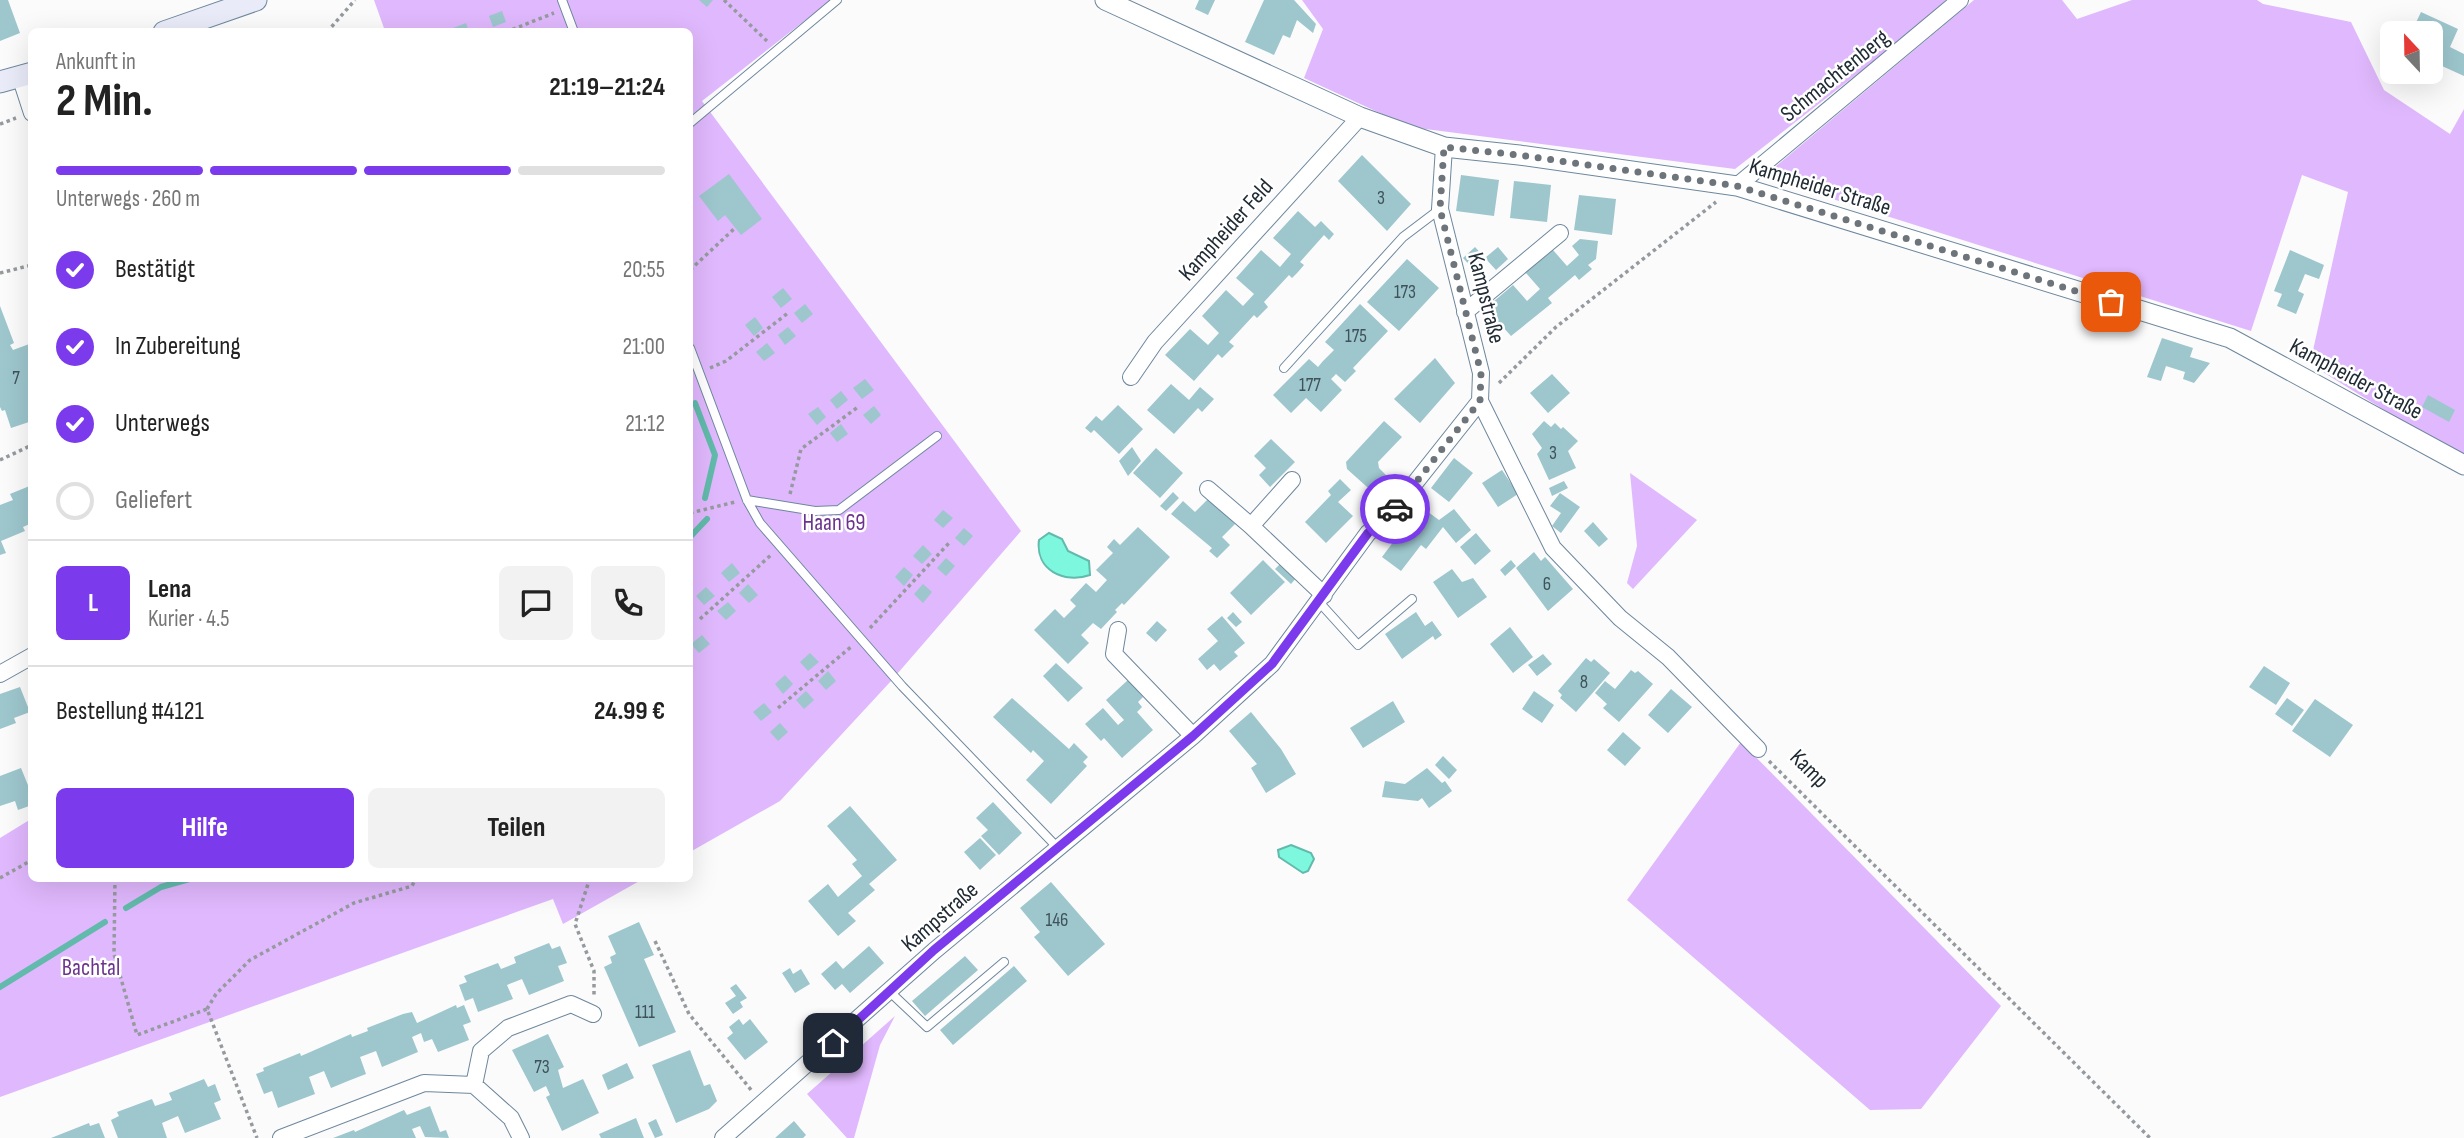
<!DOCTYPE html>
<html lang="de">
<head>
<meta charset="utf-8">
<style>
	body { margin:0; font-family:"Sofia Sans Condensed",sans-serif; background:#f2f2f2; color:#222; height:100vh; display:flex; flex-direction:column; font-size:26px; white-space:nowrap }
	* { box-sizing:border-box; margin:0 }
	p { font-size:23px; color:#767676 }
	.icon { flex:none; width:38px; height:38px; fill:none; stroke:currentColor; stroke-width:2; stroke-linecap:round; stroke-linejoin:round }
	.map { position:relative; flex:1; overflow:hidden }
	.sheet { position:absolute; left:28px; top:28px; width:665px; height:854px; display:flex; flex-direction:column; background:#fff; border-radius:10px; box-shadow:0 7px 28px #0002 }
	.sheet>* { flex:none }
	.needle { width:46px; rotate:338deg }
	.fabs { position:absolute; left:2380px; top:21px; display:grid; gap:14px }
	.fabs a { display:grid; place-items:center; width:63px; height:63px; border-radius:10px; background:#fff; box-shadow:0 7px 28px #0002; font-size:35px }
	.pin { position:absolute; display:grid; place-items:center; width:60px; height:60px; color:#fff; margin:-30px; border-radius:14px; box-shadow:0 4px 10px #0006 }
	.courier { position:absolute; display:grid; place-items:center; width:70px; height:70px; margin:-35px; border:5px solid #7c3aed; border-radius:50%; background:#fff; color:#222; box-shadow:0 2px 9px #0007 }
	.head em { font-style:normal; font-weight:700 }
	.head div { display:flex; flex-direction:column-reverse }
	.head { display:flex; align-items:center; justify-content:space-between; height:119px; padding:0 28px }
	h1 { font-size:46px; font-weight:700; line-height:52px }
	.bar { display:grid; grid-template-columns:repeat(4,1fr); gap:10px 7px; align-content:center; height:84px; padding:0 28px }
	.bar i { height:9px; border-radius:5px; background:#e0e0e0 }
	.bar .current { background:#7c3aed }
	.bar p { grid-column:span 4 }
	.line { display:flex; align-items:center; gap:18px; padding:0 28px; border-top:2px solid #e0e0e0 }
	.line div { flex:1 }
	.round { display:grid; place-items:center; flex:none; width:74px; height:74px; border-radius:10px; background:#f2f2f2 }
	ol { padding:0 28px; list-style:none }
	li { display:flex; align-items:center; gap:21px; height:77px }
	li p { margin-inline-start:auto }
	li .icon { padding:7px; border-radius:50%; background:#7c3aed; color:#fff; stroke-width:4 }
	li:last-child { color:#767676 }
	li i { width:38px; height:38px; border:4px solid #e0e0e0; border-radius:50% }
	.cta { display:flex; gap:14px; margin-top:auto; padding:14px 28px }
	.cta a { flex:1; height:80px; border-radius:10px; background:#7c3aed; color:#fff; font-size:28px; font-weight:700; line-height:80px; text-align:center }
	.cta a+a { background:#f2f2f2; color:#222 }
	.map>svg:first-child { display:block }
	.green { fill:#e0b8fd }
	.water { fill:#7df8de; stroke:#61baab; stroke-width:2 }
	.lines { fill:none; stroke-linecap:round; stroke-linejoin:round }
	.stream { stroke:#61baab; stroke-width:6 }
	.building { fill:#9dc6cd }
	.service-casing { stroke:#6d879d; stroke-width:10 }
	.minor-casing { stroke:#6d879d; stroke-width:18 }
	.tertiary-casing { stroke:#6d879d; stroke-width:21 }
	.secondary-casing { stroke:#6d879d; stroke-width:23 }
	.path { stroke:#959a9e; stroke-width:3.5; stroke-dasharray:3.5 3.5; stroke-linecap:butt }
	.service { stroke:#fff; stroke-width:8 }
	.minor { stroke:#fff; stroke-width:16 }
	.tertiary { stroke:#fff; stroke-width:19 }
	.secondary { stroke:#e9ebf9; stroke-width:21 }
	.done { stroke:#6d747a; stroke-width:7; stroke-dasharray:0 12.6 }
	.route { stroke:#7c3aed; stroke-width:9 }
	.labels { text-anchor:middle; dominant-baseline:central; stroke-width:5; stroke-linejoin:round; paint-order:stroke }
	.number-label { font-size:19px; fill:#3f525a }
	.street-label { font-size:23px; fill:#202b34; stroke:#fff }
	.park-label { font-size:23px; fill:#6b338d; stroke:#fff }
</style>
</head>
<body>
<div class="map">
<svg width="2464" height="1138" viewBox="0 0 2464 1138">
	<rect width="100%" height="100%" fill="#fbfbfb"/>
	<path class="green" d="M374,0H831L702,101L1021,531L891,681L780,801L690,852V32L385,31Z
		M1302,0H1946L1914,30L1735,169L1410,127L1304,78L1323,29Z
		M1974,0H2062L2077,19L2132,0H2257L2263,4L2351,22L2384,90L2450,134L2464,109V455L2447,449L2310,364L2348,192L2302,175L2251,331L1763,177Z
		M1630,473L1697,520L1633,589L1627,583L1637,546Z
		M1741,742L2001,1006L1921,1109L1870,1110L1627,900Z
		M31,819L32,878L643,879L563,924L553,899L0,1097V838Z
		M895,1016L880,1045L854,1138H847L807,1094Z"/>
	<path class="water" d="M1049,533L1062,539L1068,551L1089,561L1090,575C1064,584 1035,570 1039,540Z
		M1291,845L1311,853L1314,859L1308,871L1303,873L1279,857L1278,850Z"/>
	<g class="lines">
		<path class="stream" d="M695,403L715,455L705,498
			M690,537L707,519
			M126,908L161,887L193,878
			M0,987L105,922"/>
	</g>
	<path class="building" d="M0,0H8L20,33L0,41Z
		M699,0H713L707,7Z
		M1199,0H1215L1208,15L1195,9Z
		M1264,0H1294L1316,24L1313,33L1297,20L1290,38L1283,35L1274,55L1245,42Z
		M502,11L506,22L493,27L489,16Z
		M2421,12L2458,29L2450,47L2464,54V76L2431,61V33H2396L2400,25L2412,31Z
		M466,23L469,32H454L453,28Z
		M1362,155L1411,204L1387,231L1338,181Z
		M729,174L762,219L741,235L725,215L718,221L699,196Z
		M1461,175L1499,180L1494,216L1456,211Z
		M1514,181L1551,185L1547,222L1510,218Z
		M1579,195L1616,199L1612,235L1574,230Z
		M1298,211L1315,227L1321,221L1334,234L1329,240L1324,235L1300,262L1304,265L1298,272L1292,278L1289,275L1264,302L1268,307L1257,318L1254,315L1229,342L1234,346L1222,358L1218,354L1194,381L1165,355L1190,329L1208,345L1219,333L1202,316L1226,290L1243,306L1254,294L1236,278L1261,250L1280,267L1291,254L1273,238Z
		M1580,239L1598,241L1596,259L1588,265L1592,269L1579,280L1575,275L1548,298L1552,303L1511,336L1486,308L1513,285L1527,301L1540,289L1526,273L1553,250L1567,266L1579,255L1572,246Z
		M1475,247L1486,259L1474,270L1463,258Z
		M1498,247L1508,259L1496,270L1485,258Z
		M2290,250L2324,265L2319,279L2305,274L2298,291L2304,294L2296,314L2277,306L2282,294L2274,291Z
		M1407,259L1439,288L1399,331L1367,302Z
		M783,288L792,299L781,308L772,297Z
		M805,304L813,314L802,323L794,313Z
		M1360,304L1388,331L1353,368L1356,371L1345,382L1336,374L1331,379L1342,390L1321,412L1306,398L1291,413L1273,395L1309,359L1318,367L1323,361L1334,350L1325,342Z
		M0,306L14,343L10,345L13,350L32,343V421L11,428L5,410L2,411L0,407Z
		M755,317L763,328L754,336L745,325Z
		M788,327L796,336L785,345L778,335Z
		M2162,338L2193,348L2190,357L2210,363L2194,383L2183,379L2185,372L2166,366L2161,381L2147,377Z
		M767,343L775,353L764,361L756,352Z
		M1435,358L1455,383L1420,423L1394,399Z
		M1552,374L1570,393L1548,413L1530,393Z
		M865,379L874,390L862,399L853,388Z
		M1171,384L1189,400L1200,387L1214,399L1202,412L1198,408L1174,434L1147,410Z
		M841,391L848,400L837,409L830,400Z
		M2428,395L2455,410L2449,422L2422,407Z
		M1118,405L1143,429L1119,454L1094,430L1091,433L1085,428L1096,416L1102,421Z
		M874,406L881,415L871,424L863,415Z
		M818,407L826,417L817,425L808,414Z
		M1384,421L1402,437L1378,462L1379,468L1390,479L1376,495L1347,469L1346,462Z
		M1544,421L1551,427L1555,423L1561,429L1563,427L1578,441L1568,451L1576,468L1549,480L1537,454L1542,448L1532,434Z
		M841,424L848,434L837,442L830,433Z
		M1271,439L1295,462L1270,487L1259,475L1266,468L1254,456Z
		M1132,447L1141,461L1128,476L1119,461Z
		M1156,448L1183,473L1160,498L1133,473Z
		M1454,458L1473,473L1449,502L1431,488Z
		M1502,470L1518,494L1498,507L1482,483Z
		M1340,479L1351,490L1338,502L1353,516L1326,543L1305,522L1331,495L1328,491Z
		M1564,481L1568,488L1552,496L1549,488Z
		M32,485V523L23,527L25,531L1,541L6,553L0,555V505L13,500L10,494Z
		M1173,492L1179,498L1166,511L1160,506Z
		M1560,493L1580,507L1561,533L1552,526L1561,513L1550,506Z
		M1208,499L1235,524L1222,537L1230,545L1217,558L1209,551L1212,548L1171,514L1183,501L1195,512Z
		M1420,506L1439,520L1454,509L1471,530L1456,543L1443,527L1426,549L1421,545L1401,571L1382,557Z
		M943,510L953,518L943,528L934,520Z
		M1593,522L1608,539L1599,547L1584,531Z
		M1138,527L1170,557L1124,605L1122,603L1115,610L1117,612L1101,629L1093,623L1081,635L1089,643L1068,664L1034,630L1055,609L1064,618L1076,606L1070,600L1086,583L1096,592L1107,580L1096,570L1113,553L1107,547L1114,539L1120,545Z
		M964,528L973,536L964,546L955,538Z
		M1476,533L1491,551L1475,565L1460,547Z
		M923,545L932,554L922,564L913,556Z
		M1534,552L1541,561L1545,557L1573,589L1548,611L1516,568Z
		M946,558L955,566L946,576L937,568Z
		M1263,560L1285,582L1251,615L1230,593Z
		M1511,560L1516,566L1505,576L1500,570Z
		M1282,562L1297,577L1291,584L1275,569Z
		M732,563L740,573L729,582L721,573Z
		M904,567L913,575L904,586L895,577Z
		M1452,569L1462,582L1473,578L1487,597L1458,618L1433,582Z
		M748,584L758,595L749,603L739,593Z
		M923,584L932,592L923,603L914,594Z
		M706,587L715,596L704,605L696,596Z
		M728,602L736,611L726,620L717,611Z
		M1233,612L1242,622L1236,627L1227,618Z
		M1416,612L1425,626L1432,621L1442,635L1435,640L1433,636L1402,659L1385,634Z
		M1222,616L1245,643L1234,652L1238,656L1220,671L1214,664L1207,670L1198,659L1218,641L1207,629Z
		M1157,621L1167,630L1156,642L1146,633Z
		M1510,627L1533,657L1513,673L1490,644Z
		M702,635L710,644L699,653L691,644Z
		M810,653L819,662L808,671L800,662Z
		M1543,654L1552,664L1537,676L1528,665Z
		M1586,658L1591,662L1594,659L1610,673L1576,712L1560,698L1562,695L1558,691Z
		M1056,663L1083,688L1068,702L1043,676Z
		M2264,666L2290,683L2276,705L2249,687Z
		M1631,670L1635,673L1638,671L1653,684L1619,722L1603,708L1607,704L1595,693L1605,681L1615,689Z
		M828,671L836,681L826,690L818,681Z
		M785,675L793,684L783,694L775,684Z
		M1128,680L1143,697L1138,702L1142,707L1137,712L1153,730L1122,758L1104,738L1101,741L1085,724L1103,708L1118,725L1124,720L1106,700Z
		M20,687L30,712L14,718L16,723L0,729V694Z
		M1671,689L1692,707L1668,733L1648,715Z
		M806,691L814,700L804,709L796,700Z
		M1534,691L1554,705L1542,723L1522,709Z
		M1012,698L1069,749L1074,743L1088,757L1083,762L1087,766L1051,804L1026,780L1044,761L1033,750L1031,753L993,717Z
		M2287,698L2304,710L2292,726L2275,714Z
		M2315,699L2353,725L2330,757L2292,731Z
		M1393,701L1405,722L1363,748L1350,728Z
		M764,703L772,712L761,721L753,712Z
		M1251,712L1281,749L1296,774L1266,793L1251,768L1257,764L1229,731Z
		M780,723L788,732L778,741L770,732Z
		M1623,732L1641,748L1625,766L1607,750Z
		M1443,756L1457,770L1449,779L1435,765Z
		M21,768L32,795V805L18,810L15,801L0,806V776Z
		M1427,768L1442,783L1445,781L1452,791L1429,808L1422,798L1418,801L1382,797L1385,781L1405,784Z
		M993,802L1022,833L999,855L981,836L988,830L976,818Z
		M850,806L897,860L869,884L875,890L848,913L856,921L838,936L808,901L828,884L838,897L862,876L852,864L857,860L827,826Z
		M980,838L996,855L980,870L964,852Z
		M1051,882L1105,944L1068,976L1034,937L1040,932L1020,908Z
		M639,922L654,955L644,959L676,1032L639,1047L604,967L612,963L610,957L616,954L608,936Z
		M549,943L552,949L560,946L567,963L558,966L564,981L529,995L522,979L507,985L513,999L478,1012L473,998L465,1001L459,985L467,982L464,976L498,963L501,969L516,963L514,957Z
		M869,946L884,963L850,993L842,984L835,990L821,974L836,961L843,969Z
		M965,956L978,970L925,1016L912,1001Z
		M1014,966L1027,981L953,1045L940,1030Z
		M790,968L793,974L801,969L810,984L795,993L782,973Z
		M736,984L747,998L740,1002L743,1007L733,1014L725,1003L736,996L730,988Z
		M456,1005L457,1008L464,1005L471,1022L463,1025L469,1040L438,1052L432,1039L424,1042L421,1033L412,1037L418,1052L382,1067L376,1051L360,1057L366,1074L348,1081L331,1088L324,1071L309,1077L315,1094L278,1108L272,1091L264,1094L256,1074L264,1071L263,1068L300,1053L301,1056L308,1053L351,1034L352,1037L368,1031L367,1028L403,1014L412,1012L417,1023Z
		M739,1019L743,1025L750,1019L768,1042L745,1060L727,1038L733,1033L729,1027Z
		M548,1034L564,1067L558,1070L563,1088L583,1079L599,1113L562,1131L546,1097L550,1095L546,1086L534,1092L512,1050Z
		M690,1050L704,1086L710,1084L717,1101L709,1109L676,1123L652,1065Z
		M627,1063L634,1078L608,1090L602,1075Z
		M204,1079L208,1087L215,1084L221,1100L214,1103L221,1119L185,1133L178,1116L162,1123L167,1138H118L111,1120L119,1116L117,1112L152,1099L155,1106L164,1103L172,1100L169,1093Z
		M430,1106L440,1132L446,1130L449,1138L425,1137L420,1126L412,1129L416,1138H333L354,1130L355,1132L404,1110L407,1115Z
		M636,1118L644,1138H601L599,1134Z
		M656,1119L663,1135L655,1138L648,1123Z
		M794,1121L806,1135L803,1138H775Z
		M89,1123L90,1126L99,1123L105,1138H51Z"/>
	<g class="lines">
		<defs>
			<path id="service" d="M562,0L574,32
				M690,123L837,0
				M690,348L747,500L760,523L902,686L1057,847
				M1284,368L1403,237L1440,209
				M747,500L815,511L839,510L937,436
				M1319,602L1358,645L1412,599
				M890,992L927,1027L1004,962"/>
			<path id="minor" d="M20,76L32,113
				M1737,186L1960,0
				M1465,312L1560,233
				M1131,377L1155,342L1360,117
				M1480,401L1553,548L1620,618L1668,657L1758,749
				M1292,480L1251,526L1324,595
				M1208,489L1251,526
				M1118,630L1114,654L1193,736
				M0,674L32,656
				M474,1085L481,1051L508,1028L571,1004L593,1014
				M281,1138L424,1083L474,1085L511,1118L521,1138
				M723,1138L934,951L1193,736L1272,664L1368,533L1388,517L1480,401L1481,373L1440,209L1444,147"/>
			<path id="tertiary" d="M1105,0L1360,117L1444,147L1519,155L1737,186L2230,338L2464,465"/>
			<path id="secondary" d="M164,32L256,0
				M0,82L32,73"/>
		</defs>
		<use href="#service" class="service-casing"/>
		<use href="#minor" class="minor-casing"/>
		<use href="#tertiary" class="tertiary-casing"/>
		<use href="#secondary" class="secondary-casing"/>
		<path class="path" d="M724,0L767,41
			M327,32L355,0
			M506,32L554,13
			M0,124L16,118
			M690,270L735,228
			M0,273L32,265
			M710,368L726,361L788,313
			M1499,383L1556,327L1716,202
			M0,460L32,445
			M790,494L801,449L858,407
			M690,513L735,502
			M700,619L771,555
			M870,628L949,543
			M778,708L852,646
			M1769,761L2150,1138
			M0,878L32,860
			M115,878L114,954L137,1035L207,1009L257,1138
			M590,878L575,924L594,971V996
			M655,941L689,1014L752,1091
			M207,1009L216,994L250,960L354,903L412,886L416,878"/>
		<use href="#service" class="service"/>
		<use href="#minor" class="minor"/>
		<use href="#tertiary" class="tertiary"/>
		<use href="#secondary" class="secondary"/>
	</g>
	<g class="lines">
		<path class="done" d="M1395,509L1480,401L1481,373L1440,209L1444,147L1518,155L1737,186L2111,302"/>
		<path class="route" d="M833,1043L934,950L1193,736L1272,664L1368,533L1395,509"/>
	</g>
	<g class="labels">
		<g class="number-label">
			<text x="1381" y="198">3</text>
			<text x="1405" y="292">173</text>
			<text x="1356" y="336">175</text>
			<text x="16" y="378">7</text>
			<text x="1310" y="385">177</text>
			<text x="1553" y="453">3</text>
			<text x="1547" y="584">6</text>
			<text x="1584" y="682">8</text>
			<text x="1057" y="920">146</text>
			<text x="645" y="1012">111</text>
			<text x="542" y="1067">73</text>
		</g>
		<g class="street-label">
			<text transform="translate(1835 76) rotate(-39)">Schmachtenberg</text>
			<text transform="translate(1820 187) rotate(17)">Kampheider Straße</text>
			<text transform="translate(1226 230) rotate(-48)">Kampheider Feld</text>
			<text transform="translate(1486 298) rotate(76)">Kampstraße</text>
			<text transform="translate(2356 379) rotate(28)">Kampheider Straße</text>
			<text transform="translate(1809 769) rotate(45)">Kamp</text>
			<text transform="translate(940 917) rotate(-41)">Kampstraße</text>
		</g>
		<g class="park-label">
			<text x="834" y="523">Haan 69</text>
			<text x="91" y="968">Bachtal</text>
		</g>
	</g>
</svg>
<div class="fabs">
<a><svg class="needle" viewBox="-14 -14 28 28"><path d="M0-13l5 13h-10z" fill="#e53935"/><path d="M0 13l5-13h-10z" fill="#767676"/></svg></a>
</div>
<div class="pin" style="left:2111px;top:302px;background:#ea580c"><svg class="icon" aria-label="bag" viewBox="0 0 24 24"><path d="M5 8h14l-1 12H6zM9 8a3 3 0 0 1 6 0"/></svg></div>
<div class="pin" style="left:833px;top:1043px;background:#1f2937"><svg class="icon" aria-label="home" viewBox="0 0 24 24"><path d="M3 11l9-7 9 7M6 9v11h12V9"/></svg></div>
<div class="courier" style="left:1395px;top:509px"><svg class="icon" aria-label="car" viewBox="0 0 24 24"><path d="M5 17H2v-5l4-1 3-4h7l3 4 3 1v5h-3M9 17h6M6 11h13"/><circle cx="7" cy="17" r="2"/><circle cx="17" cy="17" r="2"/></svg></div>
<section class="sheet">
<div class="head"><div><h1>2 Min.</h1><p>Ankunft in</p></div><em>21:19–21:24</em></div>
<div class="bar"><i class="current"></i><i class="current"></i><i class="current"></i><i></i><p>Unterwegs · 260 m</p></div>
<ol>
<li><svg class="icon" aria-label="check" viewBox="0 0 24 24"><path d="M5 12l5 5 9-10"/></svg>Bestätigt<p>20:55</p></li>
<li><svg class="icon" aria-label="check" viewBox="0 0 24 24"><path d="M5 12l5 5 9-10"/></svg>In Zubereitung<p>21:00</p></li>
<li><svg class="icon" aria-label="check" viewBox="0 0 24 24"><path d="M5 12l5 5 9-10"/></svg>Unterwegs<p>21:12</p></li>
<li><i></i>Geliefert</li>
</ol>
<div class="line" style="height:126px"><b class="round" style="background:#7c3aed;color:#fff">L</b><div><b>Lena</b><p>Kurier · 4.5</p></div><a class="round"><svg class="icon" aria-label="chat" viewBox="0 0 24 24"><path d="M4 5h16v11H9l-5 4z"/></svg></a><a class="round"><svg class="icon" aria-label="phone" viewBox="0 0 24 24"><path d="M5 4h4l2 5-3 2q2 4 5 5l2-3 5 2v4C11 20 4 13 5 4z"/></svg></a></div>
<div class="line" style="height:91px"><div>Bestellung #4121</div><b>24.99 €</b></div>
<div class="cta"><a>Hilfe</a><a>Teilen</a></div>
</section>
</div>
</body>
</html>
